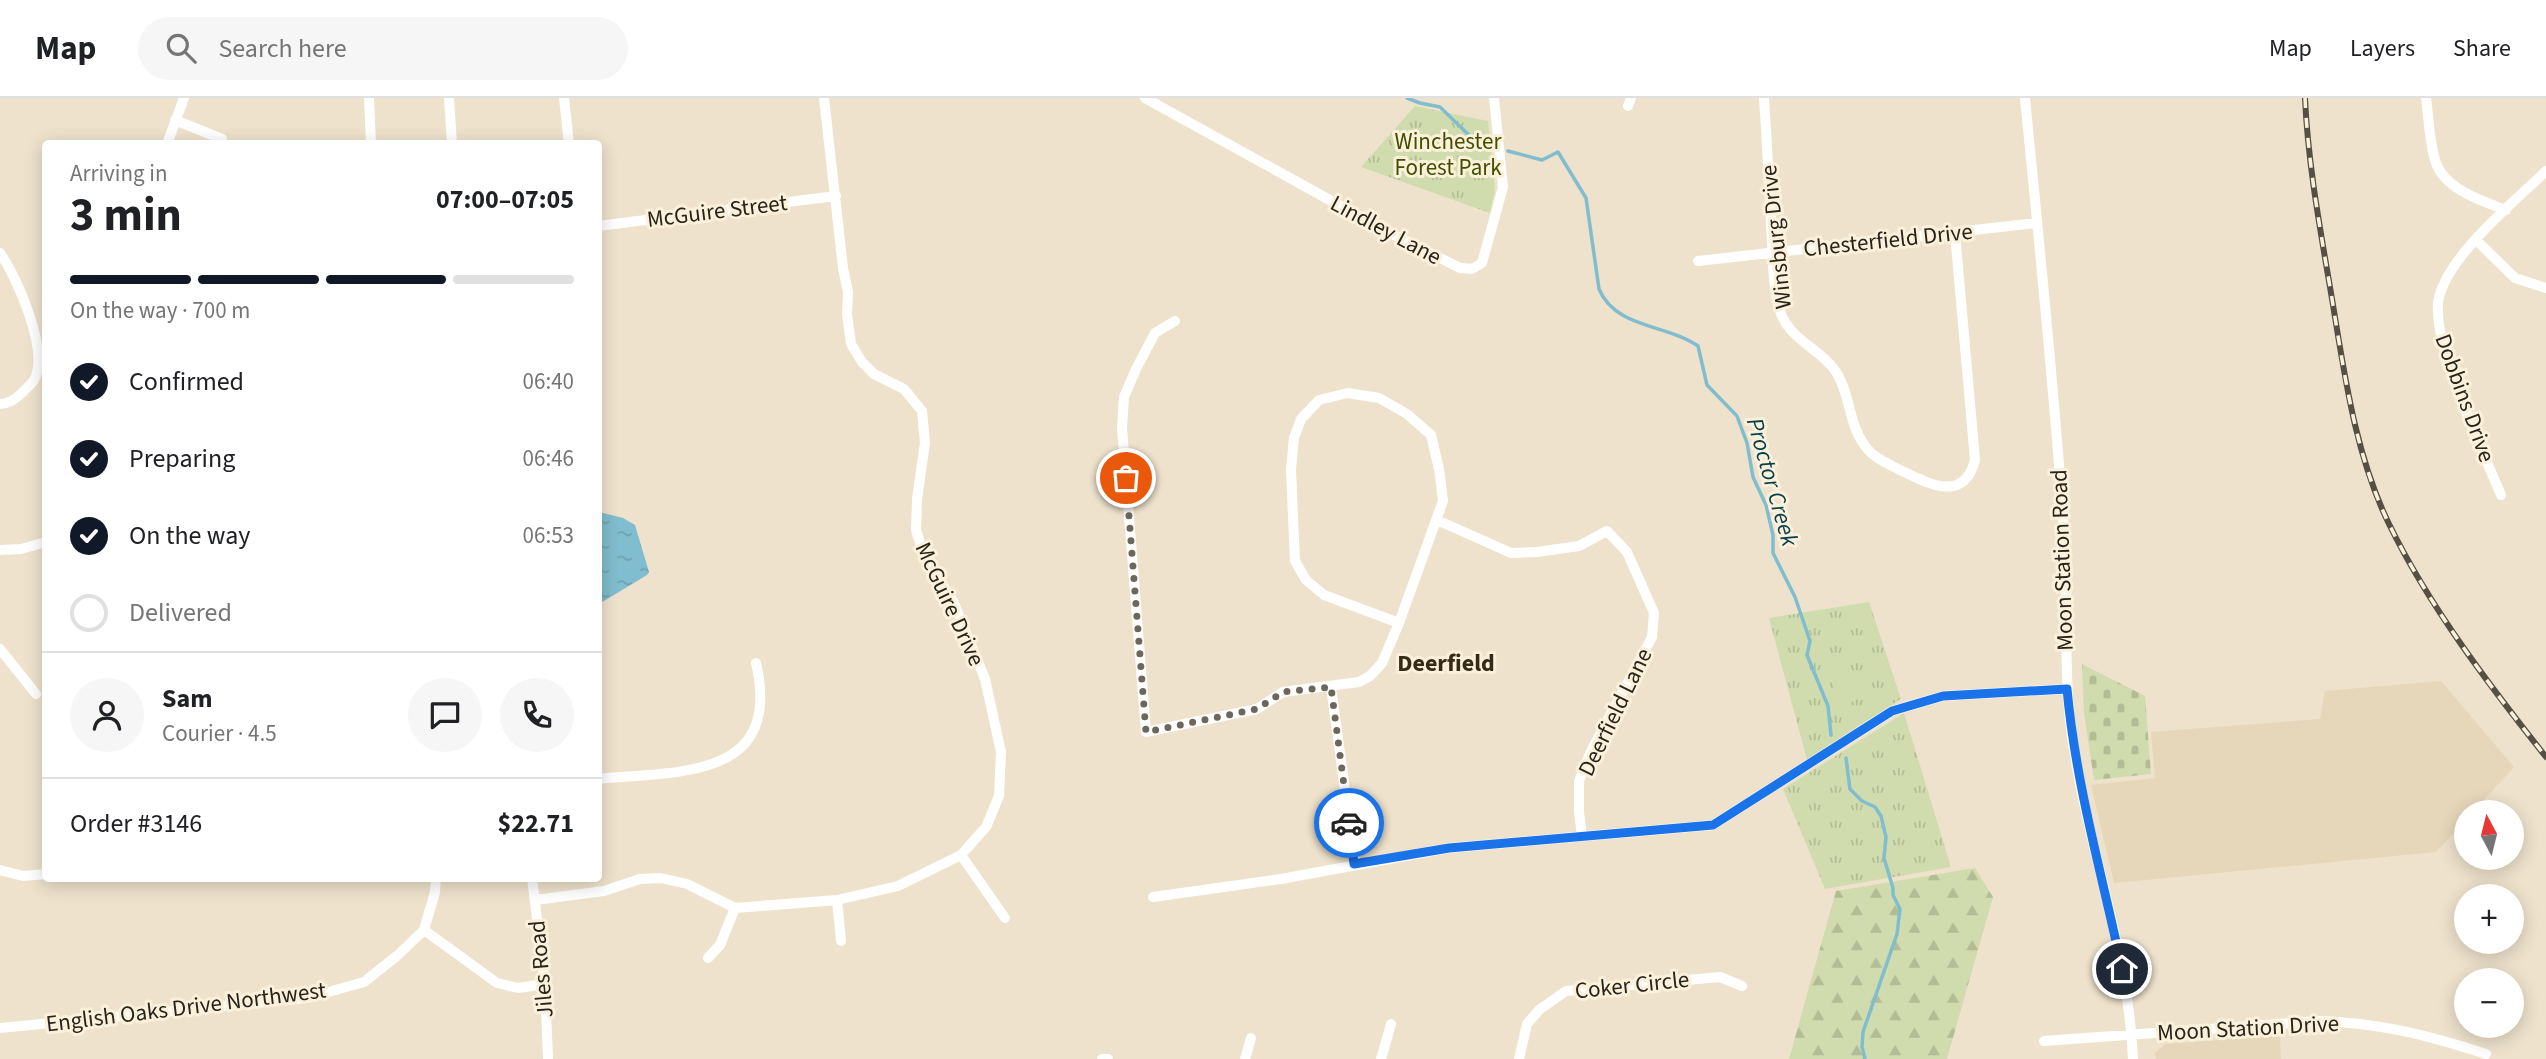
<!DOCTYPE html>
<html lang="en">
<head>
<meta charset="utf-8">
<style>
	body { margin:0; font-family:"Source Sans 3",sans-serif; background:#f6f6f6; color:#202124; height:100vh; display:flex; flex-direction:column; font-size:26px; white-space:nowrap }
	* { box-sizing:border-box; margin:0 }
	p { font-size:23px; color:#757577 }
	.icon { flex:none; width:38px; height:38px; fill:none; stroke:currentColor; stroke-width:2; stroke-linecap:round; stroke-linejoin:round }
	.map { position:relative; flex:1; overflow:hidden }
	.panel { position:absolute; left:42px; top:42px; width:560px; height:742px; display:flex; flex-direction:column; background:#fff; border-radius:7px; box-shadow:0 4px 18px #0003 }
	.panel>* { flex:none }
	.needle { width:46px; rotate:353deg }
	.buttons { position:absolute; left:2454px; top:702px; display:grid; gap:14px }
	.buttons a { display:grid; place-items:center; width:70px; height:70px; border-radius:50%; background:#fff; box-shadow:0 4px 18px #0003; font-size:35px }
	.pin { position:absolute; display:grid; place-items:center; width:60px; height:60px; color:#fff; margin:-30px; border:4px solid #fff; border-radius:50%; box-shadow:0 2px 7px #0007 }
	.courier { position:absolute; display:grid; place-items:center; width:70px; height:70px; margin:-35px; border:5px solid #1a73e8; border-radius:50%; background:#fff; color:#222; box-shadow:0 2px 9px #0007 }
	.headline em { font-style:normal; font-weight:700 }
	.headline div { display:flex; flex-direction:column-reverse }
	.headline { display:flex; align-items:center; justify-content:space-between; height:119px; padding:0 28px }
	h1 { font-size:46px; font-weight:700; line-height:52px }
	.bar { display:grid; grid-template-columns:repeat(4,1fr); gap:10px 7px; align-content:center; height:84px; padding:0 28px }
	.bar i { height:9px; border-radius:5px; background:#e0e0e0 }
	.bar .selected { background:#111827 }
	.bar p { grid-column:span 4 }
	.line { display:flex; align-items:center; gap:18px; padding:0 28px; border-top:2px solid #e0e0e0 }
	.line div { flex:1 }
	.round { display:grid; place-items:center; flex:none; width:74px; height:74px; border-radius:37px; background:#f6f6f6 }
	ol { padding:0 28px; list-style:none }
	li { display:flex; align-items:center; gap:21px; height:77px }
	li p { margin-inline-start:auto }
	li .icon { padding:7px; border-radius:50%; background:#111827; color:#fff; stroke-width:4 }
	li:last-child { color:#757577 }
	li i { width:38px; height:38px; border:4px solid #e0e0e0; border-radius:50% }
	header { display:flex; align-items:center; gap:42px; box-sizing:border-box; height:98px; padding:0 35px; background:#fff; border-bottom:2px solid #e0e0e0 }
	header strong { font-size:33px }
	nav { display:flex; gap:38px; margin-inline-start:auto; font-size:24px }
	.search { width:490px; height:63px; background:#f6f6f6; display:flex; align-items:center; gap:18px; box-sizing:border-box; padding:0 24px; border-radius:38px; color:#757577; font-size:26px }
	.map>svg:first-child { display:block }
	.built { fill:#e6d7bb }
	.forest { fill:url(#forest-firs) }
	.cemetery { fill:url(#cemetery-stones) }
	.park { fill:url(#park-tufts) }
	.pitch { fill:#d0dcae }
	.water { fill:url(#water-ripples) }
	.lines { fill:none; stroke-linecap:round; stroke-linejoin:round }
	.stream { stroke:#80bdce; stroke-width:3.5 }
	.minor { stroke:#fff; stroke-width:10 }
	.rail-casing { stroke:#554f44; stroke-width:6 }
	.rail { stroke:#fbf0d9; stroke-width:3.5; stroke-dasharray:10; stroke-linecap:butt }
	.done { stroke:#6d665a; stroke-width:7; stroke-dasharray:0 12.6 }
	.route { stroke:#1a73e8; stroke-width:9 }
	.labels { text-anchor:middle; dominant-baseline:central; stroke-width:6; stroke-linejoin:round; paint-order:stroke }
	.park-label { font-size:23px; fill:#424f00; stroke:#fbf0d9 }
	.street-label { font-size:23px; fill:#28241c; stroke:#fbf0d9 }
	.water-label { font-size:24px; font-style:italic; fill:#07404d; stroke:#fbf0d9 }
	.neighbourhood-label { font-size:24px; font-weight:bold; fill:#332a18; stroke:#fbf0d9 }
</style>
</head>
<body>
<header>
<strong>Map</strong>
<div class="search"><svg class="icon" aria-label="search" viewBox="0 0 24 24"><circle cx="10" cy="10" r="6"/><path d="M15 15l6 6"/></svg>Search here</div>
<nav><a>Map</a><a>Layers</a><a>Share</a></nav>
</header>
<div class="map">
<svg width="2546" height="961" viewBox="0 0 2546 961">
	<defs>
		<pattern id="forest-firs" width="22" height="20" patternUnits="userSpaceOnUse" patternTransform="scale(1.75)"><rect width="22" height="20" fill="#d0dcae"/><path d="M5 1l3.5 6h-7zM16 11l3.5 6h-7z" fill="#b3bd95"/></pattern>
		<pattern id="cemetery-stones" width="16" height="16" patternUnits="userSpaceOnUse" patternTransform="scale(1.75)"><rect width="16" height="16" fill="#d0dcae"/><path d="M2 7V4a2 2 0 0 1 4 0v3zM10 15v-3a2 2 0 0 1 4 0v3z" fill="#b3bd95"/></pattern>
		<pattern id="park-tufts" width="24" height="20" patternUnits="userSpaceOnUse" patternTransform="scale(1.75)"><rect width="24" height="20" fill="#d0dcae"/><path d="M3 7l-1-3M5 7V3M7 7l1-3M15 17l-1-3M17 17v-4M19 17l1-3" fill="none" stroke="#b3bd95"/></pattern>
		<pattern id="water-ripples" width="26" height="14" patternUnits="userSpaceOnUse" patternTransform="scale(1.75)"><rect width="26" height="14" fill="#80bdce"/><path d="M2 4q2-2 4 0t4 0M15 11q2-2 4 0t4 0" fill="none" stroke="#6fa2b0"/></pattern>
	</defs>
	<rect width="100%" height="100%" fill="#eee2cc"/>
	<path class="built" d="M2441,583L2514,669L2473,714H2466V722L2436,754L2114,785L2091,687L2155,680L2151,634L2320,621L2325,593Z
		M2280,937L2281,961H2156L2155,955L2165,946Z"/>
	<path class="forest" d="M1975,770L1993,799L1947,961H1789L1836,793Z"/>
	<path class="cemetery" d="M2082,566L2145,598L2151,676L2094,682L2084,615Z"/>
	<path class="park" d="M1415,8L1488,23L1495,91L1490,115L1361,69Z
		M1869,504L1901,601L1807,662L1769,520Z
		M1904,615L1951,769L1825,791L1783,691Z"/>
	<path class="pitch" d="M1847,572L1858,601L1841,608L1830,579Z"/>
	<path class="water" d="M599,414L623,420L635,427L649,474L647,477L599,506Z"/>
	<g class="lines">
		<path class="stream" d="M1407,0L1420,5L1440,9L1474,42L1491,47
			M1508,53L1542,62L1558,54L1586,100L1599,191C1616,231 1667,226 1698,248L1707,287L1737,318L1747,345L1753,379L1766,407L1773,437V455L1795,499L1810,543L1807,557L1828,608L1831,637
			M1846,660L1850,691L1862,703L1875,709L1881,718L1886,739L1884,760L1893,790V797L1900,811L1897,836L1863,934L1862,949L1865,961"/>
		<path class="minor" d="M369,0L371,46
			M449,0L452,46
			M564,0L569,46
			M1145,0L1384,132L1460,170L1472,171L1482,165L1503,89L1494,0
			M1764,0C1767,43 1769,85 1771,128C1773,155 1772,187 1780,213C1789,241 1818,250 1834,271C1850,293 1848,323 1863,345C1872,360 1887,365 1902,373C1929,386 1964,405 1975,362L1955,135
			M2025,0C2039,144 2054,288 2064,433C2069,496 2063,560 2070,623C2083,737 2128,846 2133,961
			M2426,0C2429,20 2429,45 2436,65C2445,91 2482,103 2506,112
			M1628,8L1631,0
			M175,22L222,41
			M167,46L184,0
			M598,128L836,98
			M2476,142L2515,180L2546,190
			M0,155C17,179 50,254 34,282C32,286 26,290 23,294C17,300 8,306 0,306
			M1698,163L2037,125
			M1175,223L1155,235L1136,271L1124,299L1122,330L1146,634L1257,611L1283,594L1359,584L1370,578L1382,565L1399,525L1443,403L1439,371L1431,337L1407,316L1379,300L1348,295L1319,302L1301,321L1294,340L1291,372L1295,463L1306,482L1324,497L1399,525
			M2501,397C2483,353 2429,242 2439,199C2450,156 2514,104 2546,73
			M1437,422L1511,455L1537,454L1579,448L1607,433L1627,454L1654,515L1652,539L1591,653L1579,683V714L1582,738
			M0,452L21,451L46,444
			M0,551L36,596
			M1331,589L1355,766
			M598,681C679,673 783,682 756,565
			M961,757L1005,820
			M0,772L23,778L46,776
			M532,780L545,886L548,961
			M1153,799L1281,781L1449,750L1713,727L1892,613L1943,598L2067,591
			M535,802L604,793L640,781L661,780L687,786L735,810L837,802L898,788L961,757L986,729L999,698L1001,654L985,581L953,503L924,458L916,432L917,401L925,345L922,313L904,291L874,276L862,264L851,246L847,216L848,194L843,170L824,0
			M837,802L841,843
			M424,832L497,885L518,890L545,886
			M708,860L720,847L735,810
			M0,930L307,900L364,884L398,857L424,832L435,794L436,780
			M2044,943L2319,923C2381,925 2427,937 2486,956
			M1102,961H1108
			M1245,961L1251,940
			M1381,961L1391,926
			M1519,961L1527,926L1539,912L1566,893L1720,879L1742,888"/>
		<defs>
			<path id="rail" d="M2305,0C2308,66 2320,130 2331,195C2344,272 2354,354 2389,426C2429,508 2489,587 2546,659"/>
		</defs>
		<use href="#rail" class="rail-casing"/>
		<use href="#rail" class="rail"/>
	</g>
	<g class="lines">
		<path class="done" d="M1126,380L1146,634L1257,611L1283,594L1331,589L1349,725"/>
		<path class="route" d="M1349,725L1354,766L1449,750L1713,727L1892,613L1943,598L2067,591C2076,688 2102,776 2122,871"/>
	</g>
	<g class="labels">
		<g class="park-label">
			<text x="1448" y="43">Winchester<tspan x="1448" dy="26">Forest Park</tspan></text>
		</g>
		<g class="street-label">
			<text transform="translate(717 113) rotate(-7)">McGuire Street</text>
			<text transform="translate(1386 132) rotate(28)">Lindley Lane</text>
			<text transform="translate(1776 139) rotate(-96)">Winsburg Drive</text>
			<text transform="translate(1888 142) rotate(-6)">Chesterfield Drive</text>
			<text transform="translate(2465 300) rotate(70)">Dobbins Drive</text>
			<text transform="translate(2062 462) rotate(-92)">Moon Station Road</text>
			<text transform="translate(950 506) rotate(65)">McGuire Drive</text>
			<text transform="translate(1615 614) rotate(-64)">Deerfield Lane</text>
			<text transform="translate(541 871) rotate(-95)">Jiles Road</text>
			<text transform="translate(1632 887) rotate(-6)">Coker Circle</text>
			<text transform="translate(186 909) rotate(-7)">English Oaks Drive Northwest</text>
			<text transform="translate(2248 930) rotate(-3)">Moon Station Drive</text>
		</g>
		<g class="water-label">
			<text transform="translate(1772 384) rotate(74)">Proctor Creek</text>
		</g>
		<g class="neighbourhood-label">
			<text x="1446" y="565">Deerfield</text>
		</g>
	</g>
</svg>
<div class="buttons">
<a><svg class="needle" viewBox="-14 -14 28 28"><path d="M0-13l5 13h-10z" fill="#e53935"/><path d="M0 13l5-13h-10z" fill="#757577"/></svg></a>
<a>+</a>
<a>−</a>
</div>
<div class="pin" style="left:1126px;top:380px;background:#ea580c"><svg class="icon" aria-label="bag" viewBox="0 0 24 24"><path d="M5 8h14l-1 12H6zM9 8a3 3 0 0 1 6 0"/></svg></div>
<div class="pin" style="left:2122px;top:871px;background:#1f2937"><svg class="icon" aria-label="home" viewBox="0 0 24 24"><path d="M3 11l9-7 9 7M6 9v11h12V9"/></svg></div>
<div class="courier" style="left:1349px;top:725px"><svg class="icon" aria-label="car" viewBox="0 0 24 24"><path d="M5 17H2v-5l4-1 3-4h7l3 4 3 1v5h-3M9 17h6M6 11h13"/><circle cx="7" cy="17" r="2"/><circle cx="17" cy="17" r="2"/></svg></div>
<section class="panel">
<div class="headline"><div><h1>3 min</h1><p>Arriving in</p></div><em>07:00–07:05</em></div>
<div class="bar"><i class="selected"></i><i class="selected"></i><i class="selected"></i><i></i><p>On the way · 700 m</p></div>
<ol>
<li><svg class="icon" aria-label="check" viewBox="0 0 24 24"><path d="M5 12l5 5 9-10"/></svg>Confirmed<p>06:40</p></li>
<li><svg class="icon" aria-label="check" viewBox="0 0 24 24"><path d="M5 12l5 5 9-10"/></svg>Preparing<p>06:46</p></li>
<li><svg class="icon" aria-label="check" viewBox="0 0 24 24"><path d="M5 12l5 5 9-10"/></svg>On the way<p>06:53</p></li>
<li><i></i>Delivered</li>
</ol>
<div class="line" style="height:126px"><a class="round"><svg class="icon" aria-label="person" viewBox="0 0 24 24"><circle cx="12" cy="8" r="4"/><path d="M4 21q1-7 8-7t8 7"/></svg></a><div><b>Sam</b><p>Courier · 4.5</p></div><a class="round"><svg class="icon" aria-label="chat" viewBox="0 0 24 24"><path d="M4 5h16v11H9l-5 4z"/></svg></a><a class="round"><svg class="icon" aria-label="phone" viewBox="0 0 24 24"><path d="M5 4h4l2 5-3 2q2 4 5 5l2-3 5 2v4C11 20 4 13 5 4z"/></svg></a></div>
<div class="line" style="height:91px"><div>Order #3146</div><b>$22.71</b></div>
</section>
</div>
</body>
</html>
